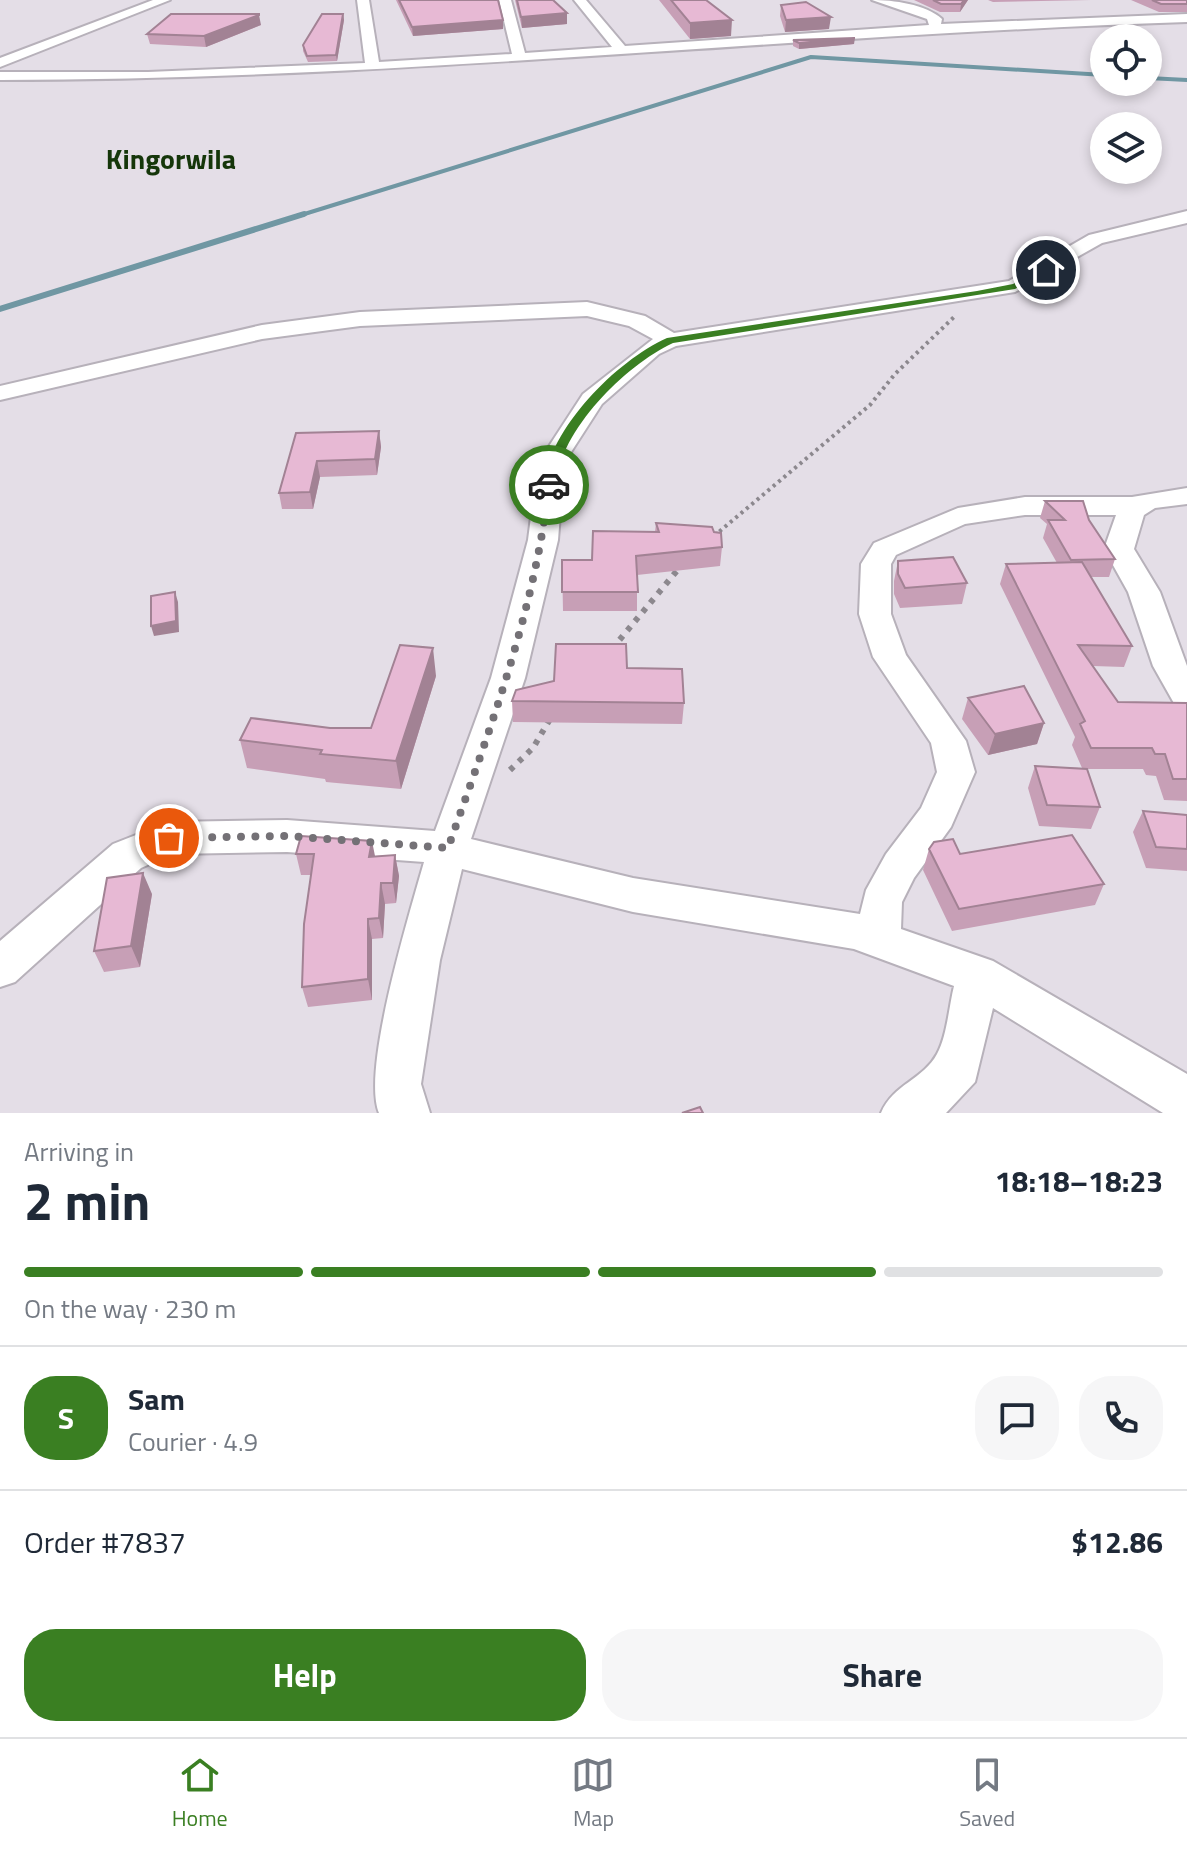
<!DOCTYPE html>
<html lang="en">
<head>
<meta charset="utf-8">
<style>
	body { margin:0; font-family:"Titillium Web",sans-serif; background:#f6f6f7; color:#1f2937; height:100vh; display:flex; flex-direction:column; font-size:30px; white-space:nowrap }
	* { box-sizing:border-box; margin:0 }
	p { font-size:26px; color:#747a83 }
	.icon { flex:none; width:44px; height:44px; fill:none; stroke:currentColor; stroke-width:2; stroke-linecap:round; stroke-linejoin:round }
	.map { position:relative; height:1113px; overflow:hidden }
	.panel { display:flex; flex-direction:column; background:#fff; flex:1 }
	.panel>* { flex:none }
	.fabs { position:absolute; left:1090px; top:24px; display:grid; gap:16px }
	.fabs a { display:grid; place-items:center; width:72px; height:72px; border-radius:50%; background:#fff; box-shadow:0 4px 12px #0003; font-size:40px }
	.pin { position:absolute; display:grid; place-items:center; width:68px; height:68px; color:#fff; margin:-34px; border:4px solid #fff; border-radius:50%; box-shadow:0 2px 8px #0007 }
	.courier { position:absolute; display:grid; place-items:center; width:80px; height:80px; margin:-40px; border:6px solid #3a7f22; border-radius:50%; background:#fff; color:#222; box-shadow:0 2px 10px #0007 }
	.summary em { font-style:normal; font-weight:700 }
	.summary div { display:flex; flex-direction:column-reverse }
	.summary { display:flex; align-items:center; justify-content:space-between; height:136px; padding:0 24px }
	h1 { font-size:52px; font-weight:700; line-height:60px }
	.bar { display:grid; grid-template-columns:repeat(4,1fr); gap:12px 8px; align-content:center; height:96px; padding:0 24px }
	.bar i { height:10px; border-radius:6px; background:#e0e1e3 }
	.bar .current { background:#3a7f22 }
	.bar p { grid-column:span 4 }
	.line { display:flex; align-items:center; gap:20px; padding:0 24px; border-top:2px solid #e0e1e3 }
	.line div { flex:1 }
	.round { display:grid; place-items:center; flex:none; width:84px; height:84px; border-radius:32px; background:#f6f6f7 }
	.primary-button { display:flex; gap:16px; margin-top:auto; padding:16px 24px }
	.primary-button a { flex:1; height:92px; border-radius:32px; background:#3a7f22; color:#fff; font-size:32px; font-weight:700; line-height:92px; text-align:center }
	.primary-button a+a { background:#f6f6f7; color:#1f2937 }
	.menu { display:flex; justify-content:space-around; align-items:center; height:112px; border-top:2px solid #e0e1e3; background:#fff; font-size:22px; color:#747a83 }
	.menu a { display:grid; justify-items:center; gap:4px }
	.menu .current { color:#3a7f22 }
	.map>svg:first-child { display:block }
	.lines { fill:none; stroke-linecap:round; stroke-linejoin:round }
	.stream-far1 { stroke:#7097a3; stroke-width:4 }
	.stream { stroke:#7097a3; stroke-width:6 }
	.minor-casing { stroke:#b7b1ba; stroke-width:4 }
	.path-far1 { stroke:#8c888e; stroke-width:4; stroke-dasharray:3 4; stroke-linecap:butt }
	.path { stroke:#8c888e; stroke-width:6; stroke-dasharray:5 7; stroke-linecap:butt }
	.minor { fill:#fff; fill-rule:evenodd }
	.wall { fill:#c79fb6 }
	.shaded-wall { fill:#a28294 }
	.building { fill:#e7b9d4; stroke:#a28294; stroke-width:2 }
	.route { fill:#3a7f22 }
	.done { stroke:#747176; stroke-width:8; stroke-dasharray:0 14.4 }
	.labels { text-anchor:middle; dominant-baseline:central; stroke-width:8; stroke-linejoin:round; paint-order:stroke }
	.far-quarter-label { font-size:28px; font-weight:bold; fill:#15360a; stroke:#e4dee7 }
</style>
</head>
<body>
<div class="map">
<svg width="1187" height="1113" viewBox="0 0 1187 1113">
	<rect width="100%" height="100%" fill="#e4dee7"/>
	<g class="lines">
		<path class="stream-far1" d="M1148,78L1187,80
			M298,216L811,57L1104,75"/>
		<path class="stream" d="M0,309L304,214"/>
		<defs>
			<path id="minor" d="M153,0H170L0,67V58Z
				M357,0H369L379,62L512,54L499,0H511L525,53L612,47L574,0H586L625,46L929,25L927,19L872,0C893,0 926,4 942,19L941,24L1187,14V22C791,35 397,80 0,80V72H148L365,63Z
				M1187,211V223L1102,243L1015,292L676,346L659,354L602,404L564,463L558,540L525,678L471,839L633,878L860,914L866,890L886,854L921,808L937,772L931,743L873,657L859,614L861,564L874,543L958,508L1025,497H1132L1187,488V504L1155,508L1144,515L1134,549L1160,592L1187,666V708L1175,705L1153,666L1128,592L1104,549L1116,515H1025L965,524L896,555L891,564V614L906,655L966,741L975,772L951,827L914,878L902,902L901,929L993,961L1187,1074V1113H1163L993,1008L975,1082L946,1113H881C893,1084 923,1080 937,1054C947,1036 949,1006 954,986L854,949L633,912L462,869L440,960L421,1084L430,1113H379C361,1070 410,912 424,862L287,852L172,854L141,868L15,982L0,987V941L113,844L169,822L287,820L435,831L491,678L528,540L538,463L583,394L653,339L629,326L587,316L360,326L262,339L0,400V386L262,325L360,312L587,302L645,316L674,333L1009,281L1089,235Z"/>
		</defs>
		<use href="#minor" class="minor-casing"/>
		<path class="path-far1" d="M714,536L870,405L895,374L954,317"/>
		<path class="path" d="M612,649L680,567
			M510,770L533,748L550,719"/>
		<use href="#minor" class="minor"/>
	</g>
	<path class="wall" d="M396,0H498L503,29L413,36Z
		M515,0H553L567,13V24L522,28Z
		M659,0H706L731,36L690,39Z
		M914,0H968L960,12H940Z
		M988,0H1091L993,2Z
		M1131,0H1187V12H1159Z
		M781,5L829,29L785,32L780,16Z
		M343,14L344,20L337,61L308,62L303,51V45Z
		M261,25L206,47L150,44L147,34Z
		M793,40L854,44L799,49L793,46Z
		M379,431L381,447L377,475L320,477L313,509H282L279,493L296,433Z
		M1045,501L1089,520L1115,559L1109,577H1091L1132,646L1124,667L1093,666L1118,702L1187,703V801L1164,800L1156,776L1146,775L1143,769H1087L1100,807L1091,829L1039,826L1028,788L1035,766L1082,768L1072,745L1075,737L1000,584L1006,564L1057,563L1043,538L1047,524L1040,518Z
		M656,523L722,547L720,566L637,575V611H563L562,560H592L655,532Z
		M898,561L967,583L962,604L900,608L894,594V581Z
		M627,668L684,703L682,724L513,722L512,701Z
		M436,676L401,789L326,782L325,779L247,768L240,740L330,728H371Z
		M968,698L1044,723L1037,744L988,755L962,719Z
		M1143,811L1187,815V871L1146,868L1133,832Z
		M929,849L960,854L1104,884L1095,905L952,931L923,870Z
		M296,854L375,856L395,855L399,876L396,903L385,904L383,938L372,939V1000L308,1007L302,987L311,875H301Z
		M152,894L140,967L104,972L94,951Z"/>
	<path class="shaded-wall" d="M964,0H968L960,12L961,4Z
		M567,13V24L522,28L521,17Z
		M343,14L344,20L337,61L336,55Z
		M259,15L261,25L206,47L204,36Z
		M831,17L829,29L785,32L786,20Z
		M503,20V29L413,36L412,27Z
		M732,20L731,36L690,39V23Z
		M855,38L854,44L799,49V43Z
		M379,431L381,447L377,475L375,459Z
		M317,461L320,477L313,509L310,492Z
		M175,592L178,602L179,632L154,636L151,626Z
		M433,648L436,676L401,789L396,761Z
		M1044,723L1037,744L988,755L995,734Z
		M372,841L376,861L369,857Z
		M395,855L399,876L396,903L393,883Z
		M143,873L152,894L140,967L131,946Z
		M381,883L385,904L383,938L379,918Z
		M368,919L372,939V1000L368,979Z"/>
	<path class="building" d="M399,0H498L503,20L412,27Z
		M517,0H553L567,13L521,17Z
		M671,0H706L732,20L690,23Z
		M933,0H964L961,4H941Z
		M1152,0H1187V4H1161Z
		M806,2L831,17L786,20L781,5Z
		M171,14H259V15L204,36L147,34Z
		M322,14H343L336,55L307,56L303,45Z
		M855,38L799,43L793,40Z
		M379,431L375,459L317,461L310,492L279,493L296,433Z
		M1045,501H1083L1089,520L1115,559L1071,560L1048,520H1065Z
		M656,523L712,527L714,532L721,533L722,547L636,556L638,592H562V560H592L593,531L659,532Z
		M953,557L967,583L905,588L898,574V561Z
		M1082,562L1132,646L1078,645L1118,702L1187,703V779H1173L1165,754H1155L1152,748H1091L1080,724L1085,721L1006,564Z
		M175,592L176,621L151,626V596Z
		M556,644H626L627,668L682,669L684,703L512,701L516,690L554,681Z
		M400,645L433,648L396,761L320,754L322,750L240,740L251,718L330,728H371Z
		M1024,686L1044,723L995,734L968,698Z
		M1035,766L1087,769L1100,807L1047,805Z
		M1143,811L1187,815V849L1156,847Z
		M1072,835L1104,884L959,909L929,849L934,842L953,839L960,854Z
		M301,836L372,841L369,857L395,855L393,883H381L379,918L368,919V979L302,987L304,924L314,854H296Z
		M143,873L131,946L94,951L107,878Z
		M700,1107L703,1113H682Z"/>
	<path class="route" d="M1043,268L1050,270L1015,289L673,343C624,366 561,430 555,485L549,488L543,485C550,428 616,361 667,338L977,291L1013,284Z"/>
	<g class="lines">
		<path class="done" d="M169,838L287,836L448,848C490,729 535,610 549,485"/>
	</g>
	<g class="labels">
		<g class="far-quarter-label">
			<text x="171" y="158">Kingorwila</text>
		</g>
	</g>
</svg>
<div class="fabs">
<a><svg class="icon" aria-label="locate" viewBox="0 0 24 24"><circle cx="12" cy="12" r="6"/><path d="M12 2v4M12 18v4M2 12h4M18 12h4"/></svg></a>
<a><svg class="icon" aria-label="layers" viewBox="0 0 24 24"><path d="M12 4l9 5-9 5-9-5zM3 14l9 5 9-5"/></svg></a>
</div>
<div class="pin" style="left:169px;top:838px;background:#ea580c"><svg class="icon" aria-label="bag" viewBox="0 0 24 24"><path d="M5 8h14l-1 12H6zM9 8a3 3 0 0 1 6 0"/></svg></div>
<div class="pin" style="left:1046px;top:270px;background:#1f2937"><svg class="icon" aria-label="home" viewBox="0 0 24 24"><path d="M3 11l9-7 9 7M6 9v11h12V9"/></svg></div>
<div class="courier" style="left:549px;top:485px"><svg class="icon" aria-label="car" viewBox="0 0 24 24"><path d="M5 17H2v-5l4-1 3-4h7l3 4 3 1v5h-3M9 17h6M6 11h13"/><circle cx="7" cy="17" r="2"/><circle cx="17" cy="17" r="2"/></svg></div>
</div>
<section class="panel">
<div class="summary"><div><h1>2 min</h1><p>Arriving in</p></div><em>18:18–18:23</em></div>
<div class="bar"><i class="current"></i><i class="current"></i><i class="current"></i><i></i><p>On the way · 230 m</p></div>
<div class="line" style="height:144px"><b class="round" style="background:#3a7f22;color:#fff">S</b><div><b>Sam</b><p>Courier · 4.9</p></div><a class="round"><svg class="icon" aria-label="chat" viewBox="0 0 24 24"><path d="M4 5h16v11H9l-5 4z"/></svg></a><a class="round"><svg class="icon" aria-label="phone" viewBox="0 0 24 24"><path d="M5 4h4l2 5-3 2q2 4 5 5l2-3 5 2v4C11 20 4 13 5 4z"/></svg></a></div>
<div class="line" style="height:104px"><div>Order #7837</div><b>$12.86</b></div>
<div class="primary-button"><a>Help</a><a>Share</a></div>
</section>
<nav class="menu">
<a class="current"><svg class="icon" aria-label="home" viewBox="0 0 24 24"><path d="M3 11l9-7 9 7M6 9v11h12V9"/></svg>Home</a>
<a><svg class="icon" aria-label="map" viewBox="0 0 24 24"><path d="M3 6l6-2 6 2 6-2v14l-6 2-6-2-6 2zM9 4v14M15 6v14"/></svg>Map</a>
<a><svg class="icon" aria-label="saved" viewBox="0 0 24 24"><path d="M7 4h10v16l-5-4-5 4z"/></svg>Saved</a>
</nav>
</body>
</html>
